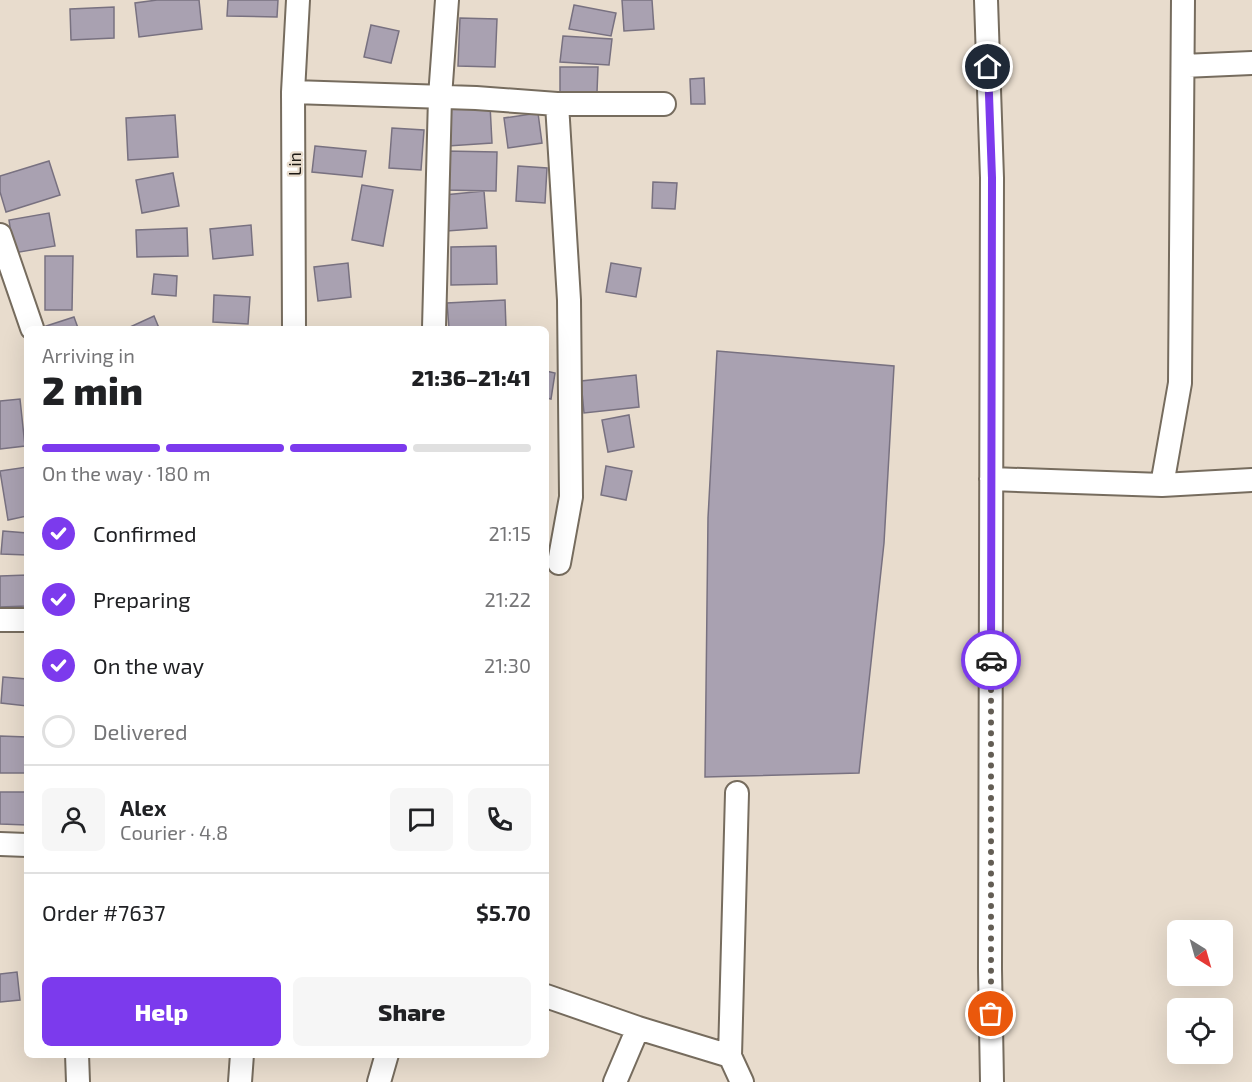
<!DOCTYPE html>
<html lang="en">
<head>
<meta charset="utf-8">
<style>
	body { margin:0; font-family:"Exo 2",sans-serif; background:#f6f6f6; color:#202124; height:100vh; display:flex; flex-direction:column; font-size:22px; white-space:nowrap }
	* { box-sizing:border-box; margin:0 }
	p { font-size:20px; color:#757577 }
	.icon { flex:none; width:33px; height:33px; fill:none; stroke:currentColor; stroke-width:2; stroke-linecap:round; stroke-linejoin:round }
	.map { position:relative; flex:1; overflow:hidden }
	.drawer { position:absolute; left:24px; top:326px; width:525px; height:732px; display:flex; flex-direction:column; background:#fff; border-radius:9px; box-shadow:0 6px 24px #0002 }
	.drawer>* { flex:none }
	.needle { width:39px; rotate:143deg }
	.controls { position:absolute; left:1167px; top:920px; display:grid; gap:12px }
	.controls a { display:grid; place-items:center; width:66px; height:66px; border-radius:9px; background:#fff; box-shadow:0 6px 24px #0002; font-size:30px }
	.pin { position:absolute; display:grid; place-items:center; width:51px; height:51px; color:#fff; margin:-26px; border:3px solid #fff; border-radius:50%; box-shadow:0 2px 6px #0007 }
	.courier { position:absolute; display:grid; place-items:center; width:60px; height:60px; margin:-30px; border:4px solid #7c3aed; border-radius:50%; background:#fff; color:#222; box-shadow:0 2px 8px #0007 }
	.overview em { font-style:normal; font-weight:800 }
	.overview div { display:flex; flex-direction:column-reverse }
	.overview { display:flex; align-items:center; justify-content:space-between; height:102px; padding:0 18px }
	h1 { font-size:39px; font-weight:800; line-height:45px }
	.bar { display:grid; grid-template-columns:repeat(4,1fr); gap:9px 6px; align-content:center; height:72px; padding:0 18px }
	.bar i { height:8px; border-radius:4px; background:#e0e0e0 }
	.bar .selected { background:#7c3aed }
	.bar p { grid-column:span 4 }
	.line { display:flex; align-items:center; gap:15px; padding:0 18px; border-top:2px solid #e0e0e0 }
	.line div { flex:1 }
	.round { display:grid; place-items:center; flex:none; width:63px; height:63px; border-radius:9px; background:#f6f6f6 }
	ol { padding:0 18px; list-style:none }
	li { display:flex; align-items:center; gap:18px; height:66px }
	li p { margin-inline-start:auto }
	li .icon { padding:6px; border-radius:50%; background:#7c3aed; color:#fff; stroke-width:4 }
	li:last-child { color:#757577 }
	li i { width:33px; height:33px; border:3px solid #e0e0e0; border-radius:50% }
	.action { display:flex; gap:12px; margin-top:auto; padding:12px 18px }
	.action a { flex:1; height:69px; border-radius:9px; background:#7c3aed; color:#fff; font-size:24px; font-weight:800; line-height:69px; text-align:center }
	.action a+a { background:#f6f6f6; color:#202124 }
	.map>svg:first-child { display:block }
	.building { fill:#a9a1b1; stroke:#787180; stroke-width:1.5 }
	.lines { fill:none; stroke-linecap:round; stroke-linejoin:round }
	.minor-casing { stroke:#766c5e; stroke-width:26 }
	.minor { stroke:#fff; stroke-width:22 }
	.done { stroke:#635d54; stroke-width:6; stroke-dasharray:0 10.8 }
	.route { stroke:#7c3aed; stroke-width:8 }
	.labels { text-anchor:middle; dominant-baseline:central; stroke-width:4.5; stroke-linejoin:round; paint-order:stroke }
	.street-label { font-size:18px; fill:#1c1813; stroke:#e8dccd }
</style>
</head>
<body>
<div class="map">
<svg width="1252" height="1082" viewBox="0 0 1252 1082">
	<rect width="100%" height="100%" fill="#e8dccd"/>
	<path class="building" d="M157,0H199L202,29L139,37L135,3Z
		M228,0H278L277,17L227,16Z
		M622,0H652L654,29L624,31Z
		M574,5L616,13L611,36L569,29Z
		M114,7V38L71,40L70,9Z
		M460,18L497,19L495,67L458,66Z
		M371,25L399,31L391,63L364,57Z
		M563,36L612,39L609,65L560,62Z
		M560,67H598L597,92L560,93Z
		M704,78L705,104H691L690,79Z
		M490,105L492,143L448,146L446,108Z
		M538,113L542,143L508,148L504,118Z
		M175,115L178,157L128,160L126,118Z
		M392,128L424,130L421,170L389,168Z
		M315,146L366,151L362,177L312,172Z
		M445,151L497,152L496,191L444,190Z
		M49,161L60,195L6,212L0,192V176Z
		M518,166L547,168L545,203L516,201Z
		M173,173L179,206L142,213L136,180Z
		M653,182L677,183L675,209L652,208Z
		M362,185L393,190L383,246L352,240Z
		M484,191L487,228L447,231L444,195Z
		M49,213L55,246L14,253L9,220Z
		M251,225L253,255L213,259L210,229Z
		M187,228L188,256L137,257L136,230Z
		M496,246L497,284L451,285V247Z
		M45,256H73L72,310H45Z
		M348,263L351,297L318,301L314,267Z
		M611,263L641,268L636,297L606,292Z
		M154,274L177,276L176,296L152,294Z
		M214,295L250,297L248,324L213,322Z
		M505,300L506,328H449L447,303Z
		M154,316L159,328H131L130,327Z
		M74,317L78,328H40Z
		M717,351L894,366L884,543L859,773L705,777L708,518Z
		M546,371L555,373L551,399L546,398Z
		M636,375L639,407L584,413L581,381Z
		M20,399L25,446L0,449V401Z
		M629,415L634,447L608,452L602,420Z
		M606,466L632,471L626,500L601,495Z
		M27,467V516L8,520L0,471Z
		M3,531L27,533V555L1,554Z
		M27,575V606L0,607V576Z
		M3,677L27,679V706L1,703Z
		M0,736L27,737V773H0Z
		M0,792H27V825L0,824Z
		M17,972L20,1000L0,1002V974Z"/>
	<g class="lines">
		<defs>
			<path id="minor" d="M986,0L992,178L990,969L992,1082
				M1183,66L1252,63
				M293,92L476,98L557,104L569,300L571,497L559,563
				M557,104H664
				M0,235L32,328
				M294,328L293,92L298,0
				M434,328L440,97L447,0
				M991,479L1162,485L1252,480
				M1162,485L1180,383L1183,0
				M0,620H27
				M737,793L730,1056L742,1082
				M0,844L27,845
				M546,996L638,1028L730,1056
				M77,1054L78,1082
				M240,1082L242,1054
				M379,1082L387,1054
				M615,1082L638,1028"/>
		</defs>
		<use href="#minor" class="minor-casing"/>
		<use href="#minor" class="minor"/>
	</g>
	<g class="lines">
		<path class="done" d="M991,1014V660"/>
		<path class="route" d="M988,67L992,178L991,660"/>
	</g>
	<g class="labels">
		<g class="street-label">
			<text transform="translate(294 164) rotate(-90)">Lin</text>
		</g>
	</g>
</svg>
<div class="controls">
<a><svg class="needle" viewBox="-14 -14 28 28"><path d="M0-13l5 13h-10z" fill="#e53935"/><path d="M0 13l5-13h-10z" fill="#757577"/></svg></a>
<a><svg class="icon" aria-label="locate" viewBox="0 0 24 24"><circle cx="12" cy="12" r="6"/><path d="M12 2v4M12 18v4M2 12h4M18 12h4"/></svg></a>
</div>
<div class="pin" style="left:991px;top:1014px;background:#ea580c"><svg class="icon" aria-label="bag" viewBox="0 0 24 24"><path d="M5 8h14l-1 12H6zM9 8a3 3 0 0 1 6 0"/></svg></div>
<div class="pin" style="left:988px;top:67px;background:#1f2937"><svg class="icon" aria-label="home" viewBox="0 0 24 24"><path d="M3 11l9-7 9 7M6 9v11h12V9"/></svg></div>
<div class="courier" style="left:991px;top:660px"><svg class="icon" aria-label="car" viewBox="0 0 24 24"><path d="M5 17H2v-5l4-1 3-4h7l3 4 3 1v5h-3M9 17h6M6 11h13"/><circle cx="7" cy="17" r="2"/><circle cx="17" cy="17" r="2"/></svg></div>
<section class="drawer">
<div class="overview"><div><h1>2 min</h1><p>Arriving in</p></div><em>21:36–21:41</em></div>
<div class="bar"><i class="selected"></i><i class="selected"></i><i class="selected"></i><i></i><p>On the way · 180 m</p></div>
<ol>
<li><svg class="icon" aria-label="check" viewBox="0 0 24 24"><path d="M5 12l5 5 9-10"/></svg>Confirmed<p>21:15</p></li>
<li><svg class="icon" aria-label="check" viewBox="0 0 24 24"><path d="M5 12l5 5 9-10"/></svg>Preparing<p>21:22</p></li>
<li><svg class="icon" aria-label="check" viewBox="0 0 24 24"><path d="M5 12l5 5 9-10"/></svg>On the way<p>21:30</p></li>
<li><i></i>Delivered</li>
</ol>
<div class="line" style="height:108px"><a class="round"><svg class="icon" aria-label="person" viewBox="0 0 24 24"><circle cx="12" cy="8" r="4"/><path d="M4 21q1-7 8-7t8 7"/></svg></a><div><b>Alex</b><p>Courier · 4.8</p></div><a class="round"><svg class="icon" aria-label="chat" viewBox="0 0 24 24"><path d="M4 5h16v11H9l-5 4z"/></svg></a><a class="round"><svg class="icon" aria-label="phone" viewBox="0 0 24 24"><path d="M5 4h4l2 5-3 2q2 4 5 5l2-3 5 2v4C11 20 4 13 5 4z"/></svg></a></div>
<div class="line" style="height:78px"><div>Order #7637</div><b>$5.70</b></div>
<div class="action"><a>Help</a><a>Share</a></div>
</section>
</div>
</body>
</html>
